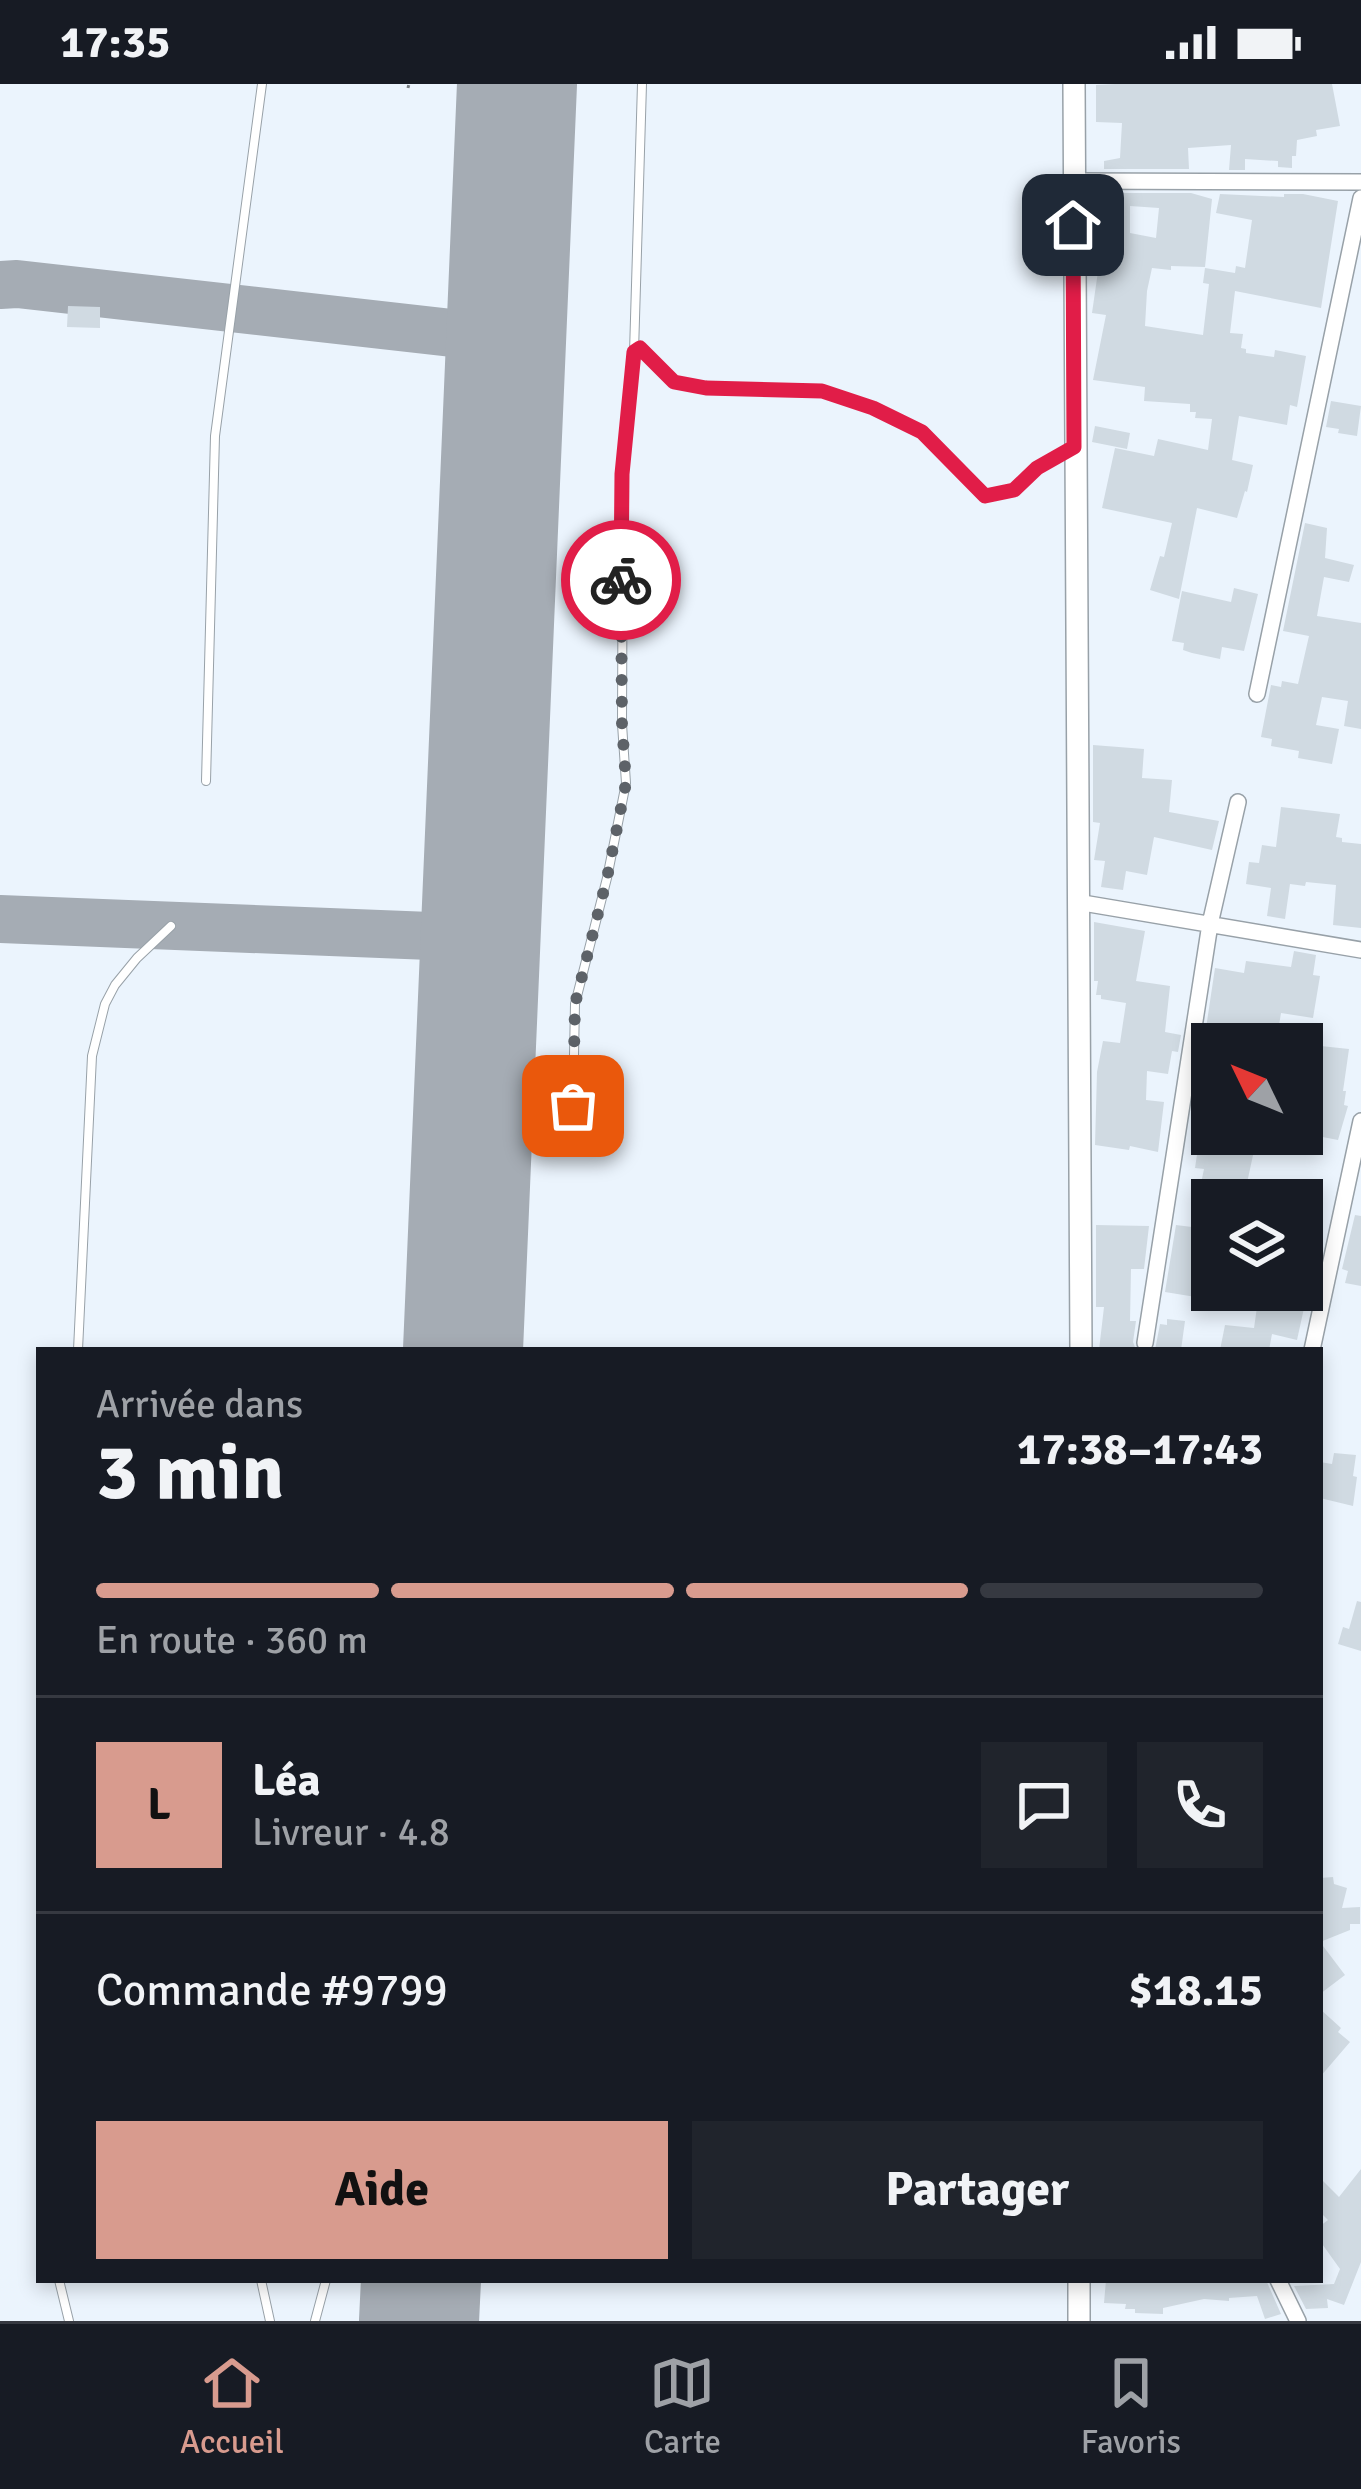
<!DOCTYPE html>
<html lang="fr">
<head>
<meta charset="utf-8">
<style>
	body { margin:0; font-family:Signika,sans-serif; background:#20242c; color:#f1f3f6; height:100vh; display:flex; flex-direction:column; font-size:45px; white-space:nowrap }
	* { box-sizing:border-box; margin:0 }
	p { font-size:39px; color:#9ea1a6 }
	.icon { flex:none; width:66px; height:66px; fill:none; stroke:currentColor; stroke-width:2; stroke-linecap:round; stroke-linejoin:round }
	.map { position:relative; flex:1; overflow:hidden }
	.details { position:absolute; left:36px; top:1263px; width:1287px; height:936px; display:flex; flex-direction:column; background:#171b24; border-radius:0px; box-shadow:0 6px 18px #0003 }
	.details>* { flex:none }
	.needle { width:78px; rotate:313deg }
	.controls { position:absolute; left:1191px; top:939px; display:grid; gap:24px }
	.controls a { display:grid; place-items:center; width:132px; height:132px; border-radius:0px; background:#171b24; box-shadow:0 6px 18px #0003; font-size:60px }
	.pin { position:absolute; display:grid; place-items:center; width:102px; height:102px; color:#fff; margin:-51px; border-radius:24px; box-shadow:0 6px 18px #0006 }
	.courier { position:absolute; display:grid; place-items:center; width:120px; height:120px; margin:-60px; border:9px solid #e11d48; border-radius:50%; background:#fff; color:#222; box-shadow:0 3px 15px #0007 }
	.summary em { font-style:normal; font-weight:800 }
	.summary div { display:flex; flex-direction:column-reverse }
	.summary { display:flex; align-items:center; justify-content:space-between; height:204px; padding:0 60px }
	h1 { font-size:78px; font-weight:800; line-height:90px }
	.bar { display:grid; grid-template-columns:repeat(4,1fr); gap:18px 12px; align-content:center; height:144px; padding:0 60px }
	.bar i { height:15px; border-radius:9px; background:#363941 }
	.bar .on { background:#d89b8e }
	.bar p { grid-column:span 4 }
	.line { display:flex; align-items:center; gap:30px; padding:0 60px; border-top:3px solid #363941 }
	.line div { flex:1 }
	.round { display:grid; place-items:center; flex:none; width:126px; height:126px; border-radius:0px; background:#20242c }
	.cta { display:flex; gap:24px; margin-top:auto; padding:24px 60px }
	.cta a { flex:1; height:138px; border-radius:0px; background:#d89b8e; color:#111; font-size:48px; font-weight:800; line-height:138px; text-align:center }
	.cta a+a { background:#20242c; color:#f1f3f6 }
	.status { display:flex; justify-content:space-between; align-items:center; height:84px; padding:0 60px; background:#171b24; direction:ltr }
	.status svg { height:33px; fill:currentColor }
	.menu { display:flex; justify-content:space-around; align-items:center; height:168px; border-top:3px solid #363941; background:#171b24; font-size:33px; color:#9ea1a6 }
	.menu a { display:grid; justify-items:center; gap:6px }
	.menu .on { color:#d89b8e }
	.map>svg:first-child { display:block }
	.lines { fill:none; stroke-linecap:round; stroke-linejoin:round }
	.taxiway { stroke:#a5acb4; stroke-width:48 }
	.runway { stroke:#a5acb4; stroke-width:120 }
	.building { fill:#d0dae2; fill-rule:evenodd }
	.service-casing { stroke:#98a1a8; stroke-width:10 }
	.minor-casing { stroke:#98a1a8; stroke-width:18 }
	.tertiary-casing { stroke:#98a1a8; stroke-width:24 }
	.path { stroke:#757b80; stroke-width:3; stroke-dasharray:3 9; stroke-linecap:butt }
	.service { stroke:#fff; stroke-width:8 }
	.minor { stroke:#fff; stroke-width:15 }
	.tertiary { stroke:#fff; stroke-width:21 }
	.done { stroke:#5d6268; stroke-width:12; stroke-dasharray:0 21.6 }
	.route { stroke:#e11d48; stroke-width:15 }
</style>
</head>
<body>
<div class="status"><b>17:35</b><svg viewBox="0 0 49 12"><path d="M0 12V9h3v3zM5 12V6h3v6zM10 12V3h3v9zM15 12V0h3v12zM26 1h20v11H26zM47 4h2v5h-2z"/></svg></div>
<div class="map">
<svg width="1361" height="2237" viewBox="0 0 1361 2237">
	<rect width="100%" height="100%" fill="#ebf4fd"/>
	<g class="lines">
		<path class="taxiway" d="M0,201L17,200L505,255
			M0,835L481,854"/>
		<path class="runway" d="M463,1266L517,0
			M419,2237L421,2196"/>
	</g>
	<path class="building" d="M1115,0H1332L1340,42L1316,46L1317,52L1297,56L1296,72H1292V84L1278,83V77L1245,75V86H1229L1231,61L1188,64L1189,85H1104V77L1120,74L1122,39L1096,38V1Z
		M1103,109H1191L1212,115L1205,183L1171,182V186L1152,184L1147,207L1145,242L1203,251L1209,200L1203,199L1205,184L1235,189L1236,182L1245,184L1252,136L1216,129L1220,110L1284,113V110H1303L1338,117L1321,224L1235,207L1230,249L1243,250L1241,264L1246,265V269L1274,273L1275,266L1306,272L1297,323L1290,321L1287,341L1239,332L1232,376L1253,381L1247,408L1245,407L1237,434L1197,424L1179,515L1150,506L1160,472L1164,473L1172,439L1102,424L1115,364L1154,372L1158,355L1208,366L1212,335L1195,334L1196,328H1190V320L1144,317L1145,303L1093,296L1106,231L1092,229L1105,139ZM1130,122L1159,124L1156,154L1130,149Z
		M68,222L100,223V244L67,243Z
		M1331,317L1361,322L1357,352L1338,349L1339,345L1326,343Z
		M1095,342L1130,349L1127,365L1092,358Z
		M1305,439L1327,444L1325,474L1354,481L1349,498L1324,493L1317,532L1361,539V645L1344,642L1348,617L1322,613L1316,641L1339,645L1332,680L1298,674L1299,667L1271,662L1272,655L1261,653L1271,601L1281,603L1282,597L1298,600L1309,552L1283,547Z
		M1234,504L1258,510L1244,567L1222,563L1220,575L1192,569L1183,566L1184,559L1172,557L1182,507L1231,518Z
		M1093,661L1144,665L1142,694L1172,696L1169,728L1219,737L1212,766L1154,753L1147,791L1126,787L1123,806L1101,803L1105,777L1094,776L1100,739L1093,738Z
		M1281,723L1340,730L1336,753L1342,754V758L1361,760V844L1333,841L1336,801L1306,798L1305,802L1290,800L1285,835L1267,832L1271,804L1246,800L1249,778L1259,779L1262,761L1276,763Z
		M1094,838L1145,847L1136,897L1170,902L1165,948L1181,951L1178,968L1172,967L1168,990L1147,987L1146,1016L1164,1018L1158,1068L1130,1062L1129,1066L1095,1061L1097,988L1103,957L1120,959L1126,919L1101,915V911H1096L1098,897H1094Z
		M1294,867L1316,871L1313,891L1320,892L1313,934L1281,929L1276,960H1212V973L1202,971L1215,884L1244,889L1246,877L1291,883Z
		M1302,960L1349,965L1343,1007H1346L1344,1021L1348,1022L1338,1056L1307,1050L1304,1071L1255,1062L1247,1099L1299,1109L1298,1116H1212V1206H1308L1297,1256L1272,1250L1269,1266H1220L1225,1241L1254,1244L1257,1223L1165,1208L1176,1141L1192,1143L1204,1085L1195,1084L1200,1050H1307L1302,1049Z
		M1355,1131L1361,1132V1202L1345,1199L1348,1187L1342,1185Z
		M1096,1141L1149,1142L1144,1185H1131L1130,1237H1136L1133,1258L1136,1266H1099L1104,1223H1096Z
		M1167,1235L1185,1237L1181,1266H1155L1160,1240L1167,1241Z
		M1334,1369L1356,1371L1353,1392L1357,1393L1353,1422L1320,1414V1378L1332,1380Z
		M1357,1517L1361,1518V1567L1338,1560L1343,1543L1349,1545Z
		M1333,1793L1334,1800L1347,1804L1342,1824L1360,1823V1840H1350V1846L1320,1858L1345,1891L1320,1910V1837L1322,1836L1320,1794Z
		M1320,1925L1341,1944L1338,1948L1350,1958L1320,1993Z
		M1361,2085V2178L1344,2221L1327,2215L1328,2224L1306,2225L1294,2202L1334,2200L1340,2185L1320,2157V2142L1328,2136L1320,2128V2094L1339,2113Z
		M1106,2196H1266L1281,2230L1265,2235L1257,2212L1229,2214V2217L1204,2215L1163,2224V2230L1135,2229V2225H1125L1126,2220L1104,2219Z"/>
	<g class="lines">
		<defs>
			<path id="service" d="M635,267L640,264L674,297L707,304L822,307L873,324L922,348L985,412L1014,406L1037,384L1070,365
				M206,697L215,352L262,0
				M573,1022L575,920L607,794L626,699L622,640L623,390L634,268L642,0
				M78,1266L92,972L105,920L115,901L137,874L171,842
				M59,2196L69,2237
				M261,2196L270,2237
				M315,2237L326,2196"/>
			<path id="minor" d="M1072,97L1361,98
				M1257,610L1361,114
				M1077,818L1361,866
				M1145,1259L1210,840L1238,718
				M1312,1266L1361,1037
				M1278,2196L1298,2237"/>
			<path id="tertiary" d="M1074,0L1081,1266
				M1079,2196V2237"/>
		</defs>
		<use href="#service" class="service-casing"/>
		<use href="#minor" class="minor-casing"/>
		<use href="#tertiary" class="tertiary-casing"/>
		<path class="path" d="M408,4L409,0"/>
		<use href="#service" class="service"/>
		<use href="#minor" class="minor"/>
		<use href="#tertiary" class="tertiary"/>
	</g>
	<g class="lines">
		<path class="done" d="M573,1022L575,920L607,794L626,699L622,640L621,496"/>
		<path class="route" d="M621,496L622,390L634,268L640,264L674,298L706,304L822,307L873,324L922,348L985,412L1014,406L1037,384L1074,363L1073,141"/>
	</g>
</svg>
<div class="controls">
<a><svg class="needle" viewBox="-14 -14 28 28"><path d="M0-13l5 13h-10z" fill="#e53935"/><path d="M0 13l5-13h-10z" fill="#9ea1a6"/></svg></a>
<a><svg class="icon" aria-label="layers" viewBox="0 0 24 24"><path d="M12 4l9 5-9 5-9-5zM3 14l9 5 9-5"/></svg></a>
</div>
<div class="pin" style="left:573px;top:1022px;background:#ea580c"><svg class="icon" aria-label="bag" viewBox="0 0 24 24"><path d="M5 8h14l-1 12H6zM9 8a3 3 0 0 1 6 0"/></svg></div>
<div class="pin" style="left:1073px;top:141px;background:#1f2937"><svg class="icon" aria-label="home" viewBox="0 0 24 24"><path d="M3 11l9-7 9 7M6 9v11h12V9"/></svg></div>
<div class="courier" style="left:621px;top:496px"><svg class="icon" aria-label="bike" viewBox="0 0 24 24"><circle cx="6" cy="16" r="4"/><circle cx="18" cy="16" r="4"/><path d="M6 16l4-8h5l3 8M10 8l3 8H6M13 5h3"/></svg></div>
<section class="details">
<div class="summary"><div><h1>3 min</h1><p>Arrivée dans</p></div><em>17:38–17:43</em></div>
<div class="bar"><i class="on"></i><i class="on"></i><i class="on"></i><i></i><p>En route · 360 m</p></div>
<div class="line" style="height:216px"><b class="round" style="background:#d89b8e;color:#111">L</b><div><b>Léa</b><p>Livreur · 4.8</p></div><a class="round"><svg class="icon" aria-label="chat" viewBox="0 0 24 24"><path d="M4 5h16v11H9l-5 4z"/></svg></a><a class="round"><svg class="icon" aria-label="phone" viewBox="0 0 24 24"><path d="M5 4h4l2 5-3 2q2 4 5 5l2-3 5 2v4C11 20 4 13 5 4z"/></svg></a></div>
<div class="line" style="height:156px"><div>Commande #9799</div><b>$18.15</b></div>
<div class="cta"><a>Aide</a><a>Partager</a></div>
</section>
</div>
<nav class="menu">
<a class="on"><svg class="icon" aria-label="home" viewBox="0 0 24 24"><path d="M3 11l9-7 9 7M6 9v11h12V9"/></svg>Accueil</a>
<a><svg class="icon" aria-label="map" viewBox="0 0 24 24"><path d="M3 6l6-2 6 2 6-2v14l-6 2-6-2-6 2zM9 4v14M15 6v14"/></svg>Carte</a>
<a><svg class="icon" aria-label="saved" viewBox="0 0 24 24"><path d="M7 4h10v16l-5-4-5 4z"/></svg>Favoris</a>
</nav>
</body>
</html>
